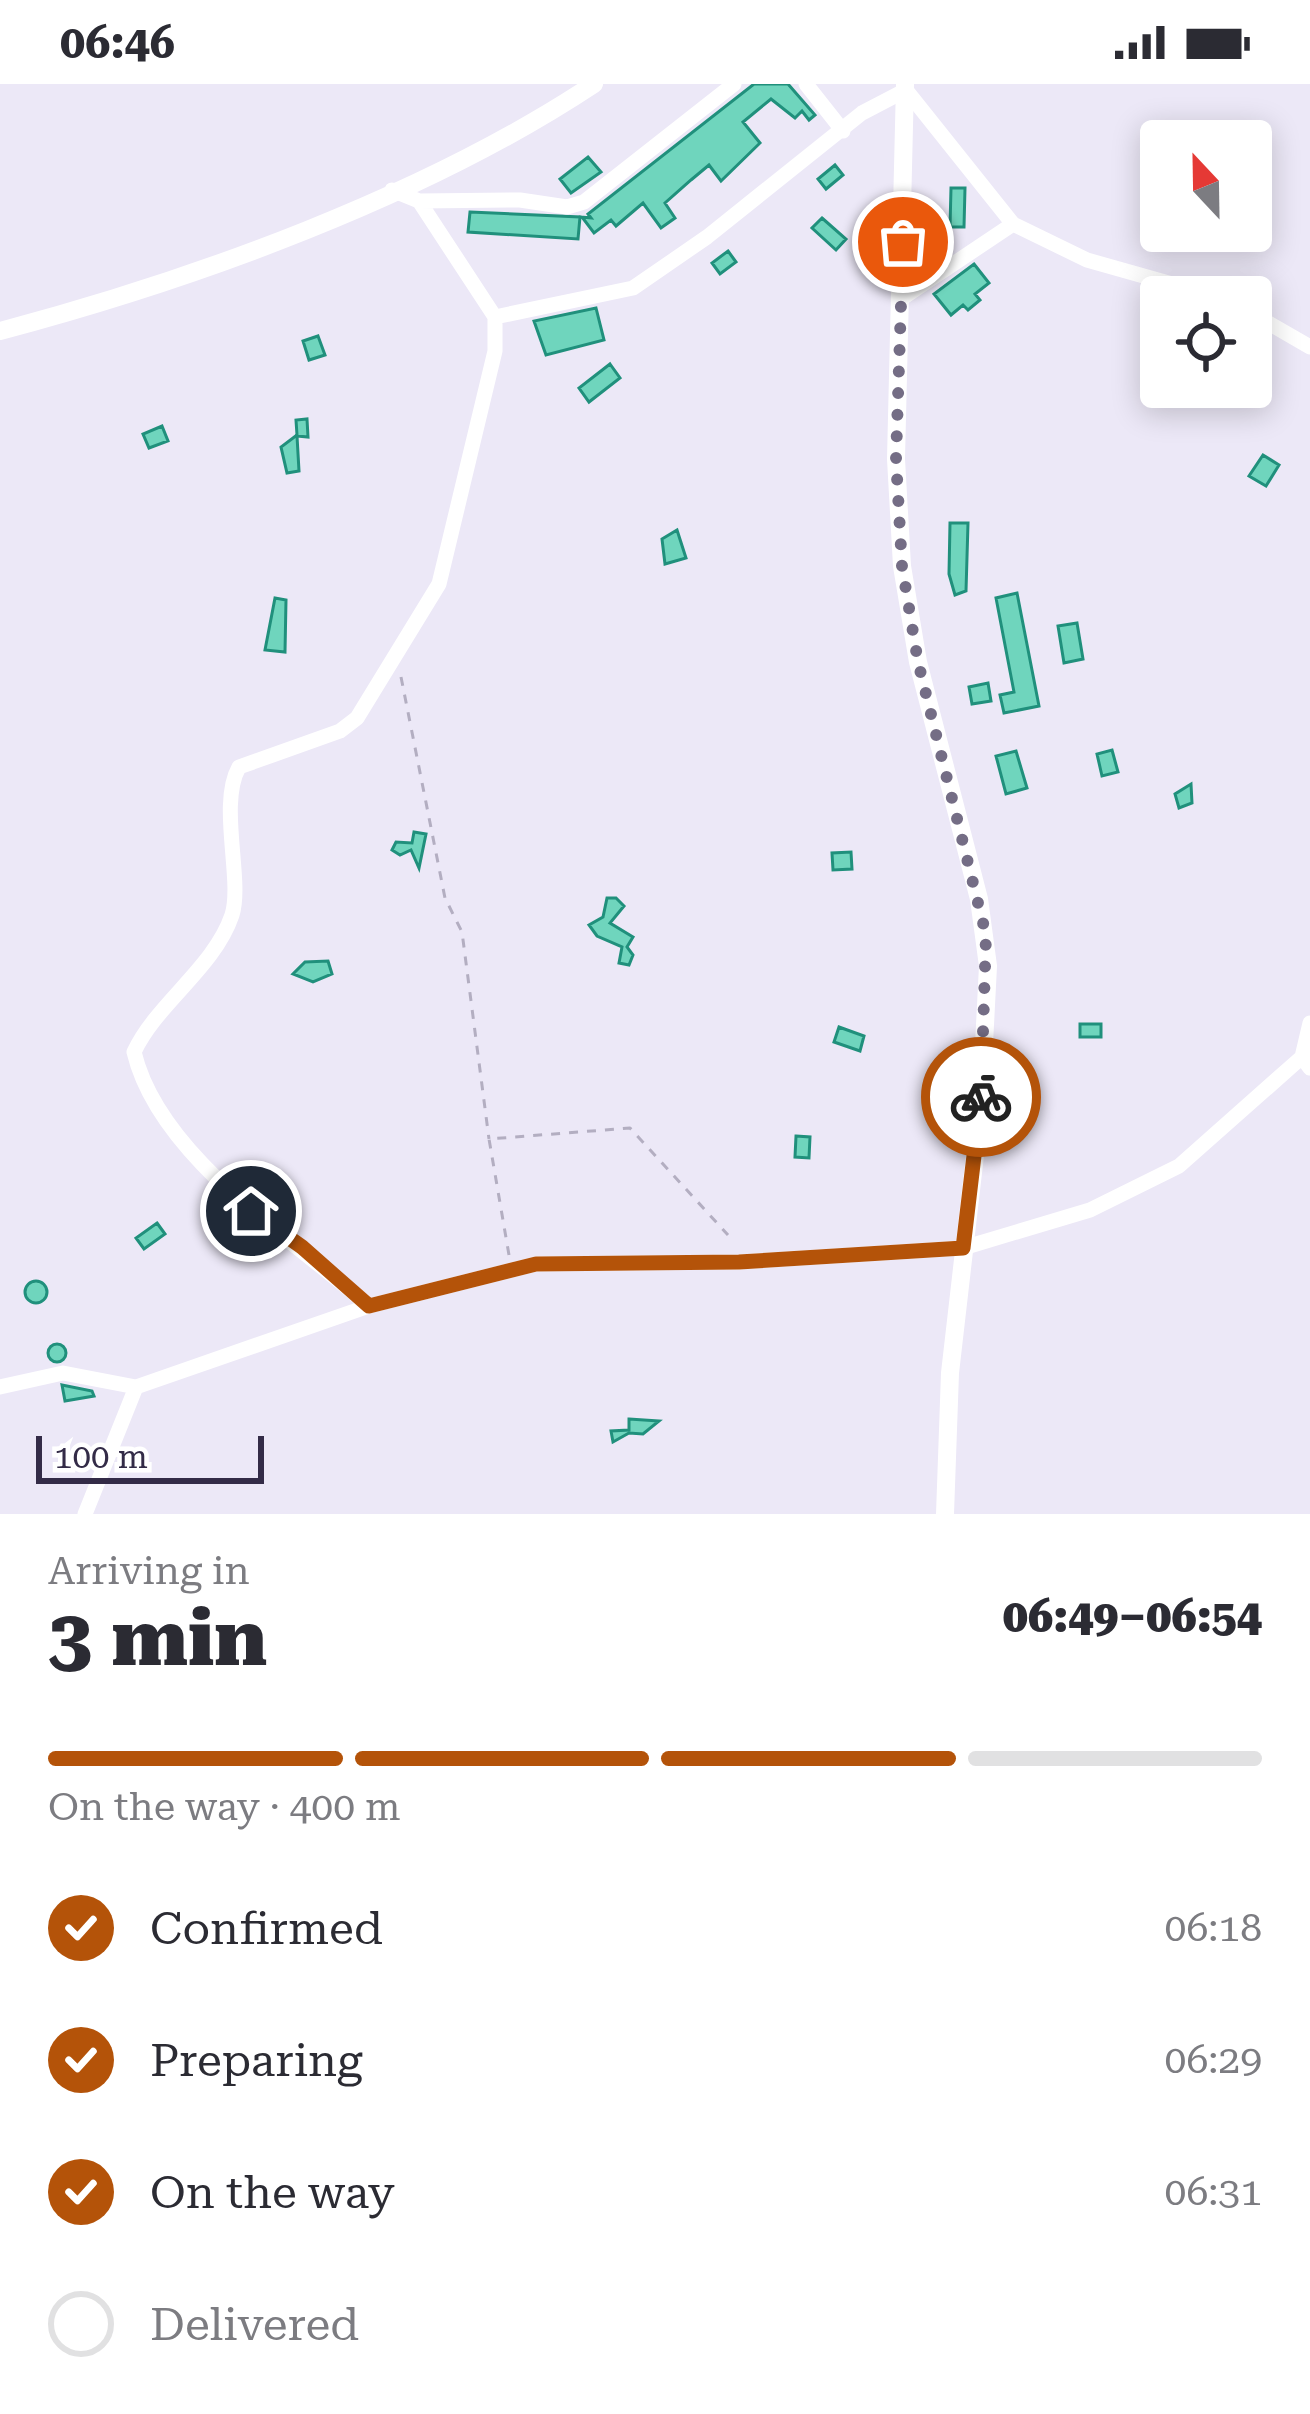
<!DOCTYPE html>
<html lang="en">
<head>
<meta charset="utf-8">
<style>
	body { margin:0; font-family:"Roboto Serif",serif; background:#f2f2f3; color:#2b2b33; height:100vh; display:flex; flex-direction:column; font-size:45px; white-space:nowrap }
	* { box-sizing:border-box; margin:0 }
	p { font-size:39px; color:#7c7c81 }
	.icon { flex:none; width:66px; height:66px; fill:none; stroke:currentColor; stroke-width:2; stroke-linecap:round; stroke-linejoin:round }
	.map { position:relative; height:1430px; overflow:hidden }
	.sheet { display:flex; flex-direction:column; background:#fff; flex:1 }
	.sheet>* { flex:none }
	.needle { width:78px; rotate:338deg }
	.buttons { position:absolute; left:1140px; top:36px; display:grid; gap:24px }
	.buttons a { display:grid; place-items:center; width:132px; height:132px; border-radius:12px; background:#fff; box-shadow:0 6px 30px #0003; font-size:60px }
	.scale { position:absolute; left:36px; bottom:30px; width:228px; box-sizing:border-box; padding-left:12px; border:6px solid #332b47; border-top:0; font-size:33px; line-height:42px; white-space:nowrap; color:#332b47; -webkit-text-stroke:9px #fff; paint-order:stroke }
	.pin { position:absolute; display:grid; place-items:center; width:102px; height:102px; color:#fff; margin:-51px; border:6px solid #fff; border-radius:50%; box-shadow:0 3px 12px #0007 }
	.courier { position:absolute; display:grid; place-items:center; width:120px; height:120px; margin:-60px; border:9px solid #b45309; border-radius:50%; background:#fff; color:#222; box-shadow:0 3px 15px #0007 }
	.summary em { font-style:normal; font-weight:800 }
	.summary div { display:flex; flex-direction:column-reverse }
	.summary { display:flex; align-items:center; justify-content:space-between; height:204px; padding:0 48px }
	h1 { font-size:78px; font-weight:800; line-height:90px }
	.bar { display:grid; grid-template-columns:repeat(4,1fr); gap:18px 12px; align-content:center; height:144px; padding:0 48px }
	.bar i { height:15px; border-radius:9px; background:#e1e1e2 }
	.bar .active { background:#b45309 }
	.bar p { grid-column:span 4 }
	ol { padding:0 48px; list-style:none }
	li { display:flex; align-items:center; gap:36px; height:132px }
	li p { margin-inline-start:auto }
	li .icon { padding:12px; border-radius:50%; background:#b45309; color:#fff; stroke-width:4 }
	li:last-child { color:#7c7c81 }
	li i { width:66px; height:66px; border:6px solid #e1e1e2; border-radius:50% }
	.status { display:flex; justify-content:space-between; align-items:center; height:84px; padding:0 60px; background:#fff; direction:ltr }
	.status svg { height:33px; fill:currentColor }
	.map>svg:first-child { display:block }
	.building { fill:#6fd5bd; stroke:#20907c; stroke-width:3 }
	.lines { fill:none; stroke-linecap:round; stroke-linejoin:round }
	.path { stroke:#b3aec1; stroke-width:3; stroke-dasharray:9 9; stroke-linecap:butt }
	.minor { stroke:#fff; stroke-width:15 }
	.tertiary { stroke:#fff; stroke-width:18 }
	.done { stroke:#746d85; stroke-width:12; stroke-dasharray:0 21.6 }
	.route { stroke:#b45309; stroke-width:15 }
</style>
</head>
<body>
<div class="status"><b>06:46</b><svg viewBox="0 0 49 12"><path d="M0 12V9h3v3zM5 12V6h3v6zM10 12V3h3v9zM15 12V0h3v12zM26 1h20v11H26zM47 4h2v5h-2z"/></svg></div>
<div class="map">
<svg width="1310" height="1430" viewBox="0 0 1310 1430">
	<rect width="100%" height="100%" fill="#ece8f7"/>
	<path class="building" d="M754,0H788L815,31L809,36L802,27L795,34L771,15L743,38L760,59L721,97L709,81L691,96L665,119L675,134L661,144L643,119L616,142L611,136L594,149L582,133L591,134L588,130Z
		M588,73L601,88L571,109L560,95Z
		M835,81L843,91L826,105L818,95Z
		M951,104H965L964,143H950Z
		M470,128L580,133L578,155L468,148Z
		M822,134L846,155L836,166L812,144Z
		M728,167L736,178L720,190L712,179Z
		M974,180L989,199L975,210L980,216L968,226L963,221L951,231L934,210Z
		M596,224L604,256L546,271L534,237Z
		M318,252L325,271L309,276L303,257Z
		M610,280L620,294L589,318L579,304Z
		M307,335L308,353L297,352L299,387L287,389L281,363L297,351L296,336Z
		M162,342L168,357L149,364L143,350Z
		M1263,371L1279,381L1266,402L1249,392Z
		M950,439H968L966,507L955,511L949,490Z
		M677,446L686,474L665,480L662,455Z
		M1017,509L1039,622L1004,629L1000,611L1014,608L996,514Z
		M275,514L286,516L285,568L265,566Z
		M1077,539L1083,575L1064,579L1058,542Z
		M988,599L991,617L972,620L969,603Z
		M1112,666L1118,688L1102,692L1097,670Z
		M1016,667L1027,704L1006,710L996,672Z
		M1191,700L1192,719L1179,724L1175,710Z
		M414,748L426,750L419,784L411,766L400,771L392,766L396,758L412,759Z
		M851,768L852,785L833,786L832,769Z
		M607,814H616L624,822L610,839L633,853L627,863L633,871L629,881L619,879L622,863L597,852L589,841L603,833Z
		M328,877L332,890L313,898L293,890L305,878Z
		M1080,940H1101V953H1080Z
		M839,943L864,952L860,967L834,958Z
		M796,1052L810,1053L809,1074L795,1073Z
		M157,1139L165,1150L144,1165L136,1154Z
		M25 1208a11 11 0 1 1 22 0a11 11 0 1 1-22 0Z
		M48 1269a9 9 0 1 1 18 0a9 9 0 1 1-18 0Z
		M62,1301L92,1307L94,1312L65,1317Z
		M629,1335L659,1337L643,1350L629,1349L613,1358L611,1347L629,1346Z"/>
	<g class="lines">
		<path class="path" d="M401,593L445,814L462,848L489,1055
			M509,1171L489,1055L630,1044L728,1151"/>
		<path class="minor" d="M806,0L843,47
			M392,106L419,117L520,116L567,123L584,118L734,0
			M419,117L495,233V267L439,500L357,634L340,647L239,683C218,720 243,796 232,831C214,884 157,919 134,968C159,1073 292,1154 369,1222L536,1180L739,1178L963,1164L1090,1126L1179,1082L1302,973L1310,984
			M901,215L1013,140
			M1251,229L1310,263
			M495,233L633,204L707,153L862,29L906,6L1013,140L1087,176L1218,213
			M1302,973L1310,939
			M0,1303L63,1289L136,1303
			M85,1430L136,1303L369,1222"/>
		<path class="tertiary" d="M905,0L896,375L902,482L918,578L979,815L988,882L981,1019L950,1289L945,1430
			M0,247C196,195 425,112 594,0"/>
	</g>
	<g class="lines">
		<path class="done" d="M903,158L896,375L902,482L918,578L986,851L981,1013"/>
		<path class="route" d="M251,1127L302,1163L369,1222L536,1180L739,1178L963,1164L981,1013"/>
	</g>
</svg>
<div class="buttons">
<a><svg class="needle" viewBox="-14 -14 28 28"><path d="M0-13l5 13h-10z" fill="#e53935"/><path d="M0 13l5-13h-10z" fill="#7c7c81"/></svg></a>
<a><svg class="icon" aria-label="locate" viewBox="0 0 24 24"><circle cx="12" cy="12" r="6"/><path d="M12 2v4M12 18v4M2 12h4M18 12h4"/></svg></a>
</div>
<div class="scale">100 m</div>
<div class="pin" style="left:903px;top:158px;background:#ea580c"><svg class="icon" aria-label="bag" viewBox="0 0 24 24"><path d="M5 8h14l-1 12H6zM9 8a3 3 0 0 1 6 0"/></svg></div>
<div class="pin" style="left:251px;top:1127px;background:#1f2937"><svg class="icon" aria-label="home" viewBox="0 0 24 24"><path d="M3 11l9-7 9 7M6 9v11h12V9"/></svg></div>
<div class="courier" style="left:981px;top:1013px"><svg class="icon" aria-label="bike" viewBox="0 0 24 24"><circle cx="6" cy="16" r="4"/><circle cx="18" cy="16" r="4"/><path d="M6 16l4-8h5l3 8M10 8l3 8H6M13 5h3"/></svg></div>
</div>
<section class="sheet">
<div class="summary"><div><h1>3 min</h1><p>Arriving in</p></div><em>06:49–06:54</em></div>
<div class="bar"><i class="active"></i><i class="active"></i><i class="active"></i><i></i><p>On the way · 400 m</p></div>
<ol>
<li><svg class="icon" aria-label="check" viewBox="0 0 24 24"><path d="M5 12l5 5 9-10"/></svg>Confirmed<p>06:18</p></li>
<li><svg class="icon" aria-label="check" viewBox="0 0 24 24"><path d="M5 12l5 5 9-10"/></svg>Preparing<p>06:29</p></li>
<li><svg class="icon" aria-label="check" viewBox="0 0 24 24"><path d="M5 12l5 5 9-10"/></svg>On the way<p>06:31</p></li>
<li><i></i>Delivered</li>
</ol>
</section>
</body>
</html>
